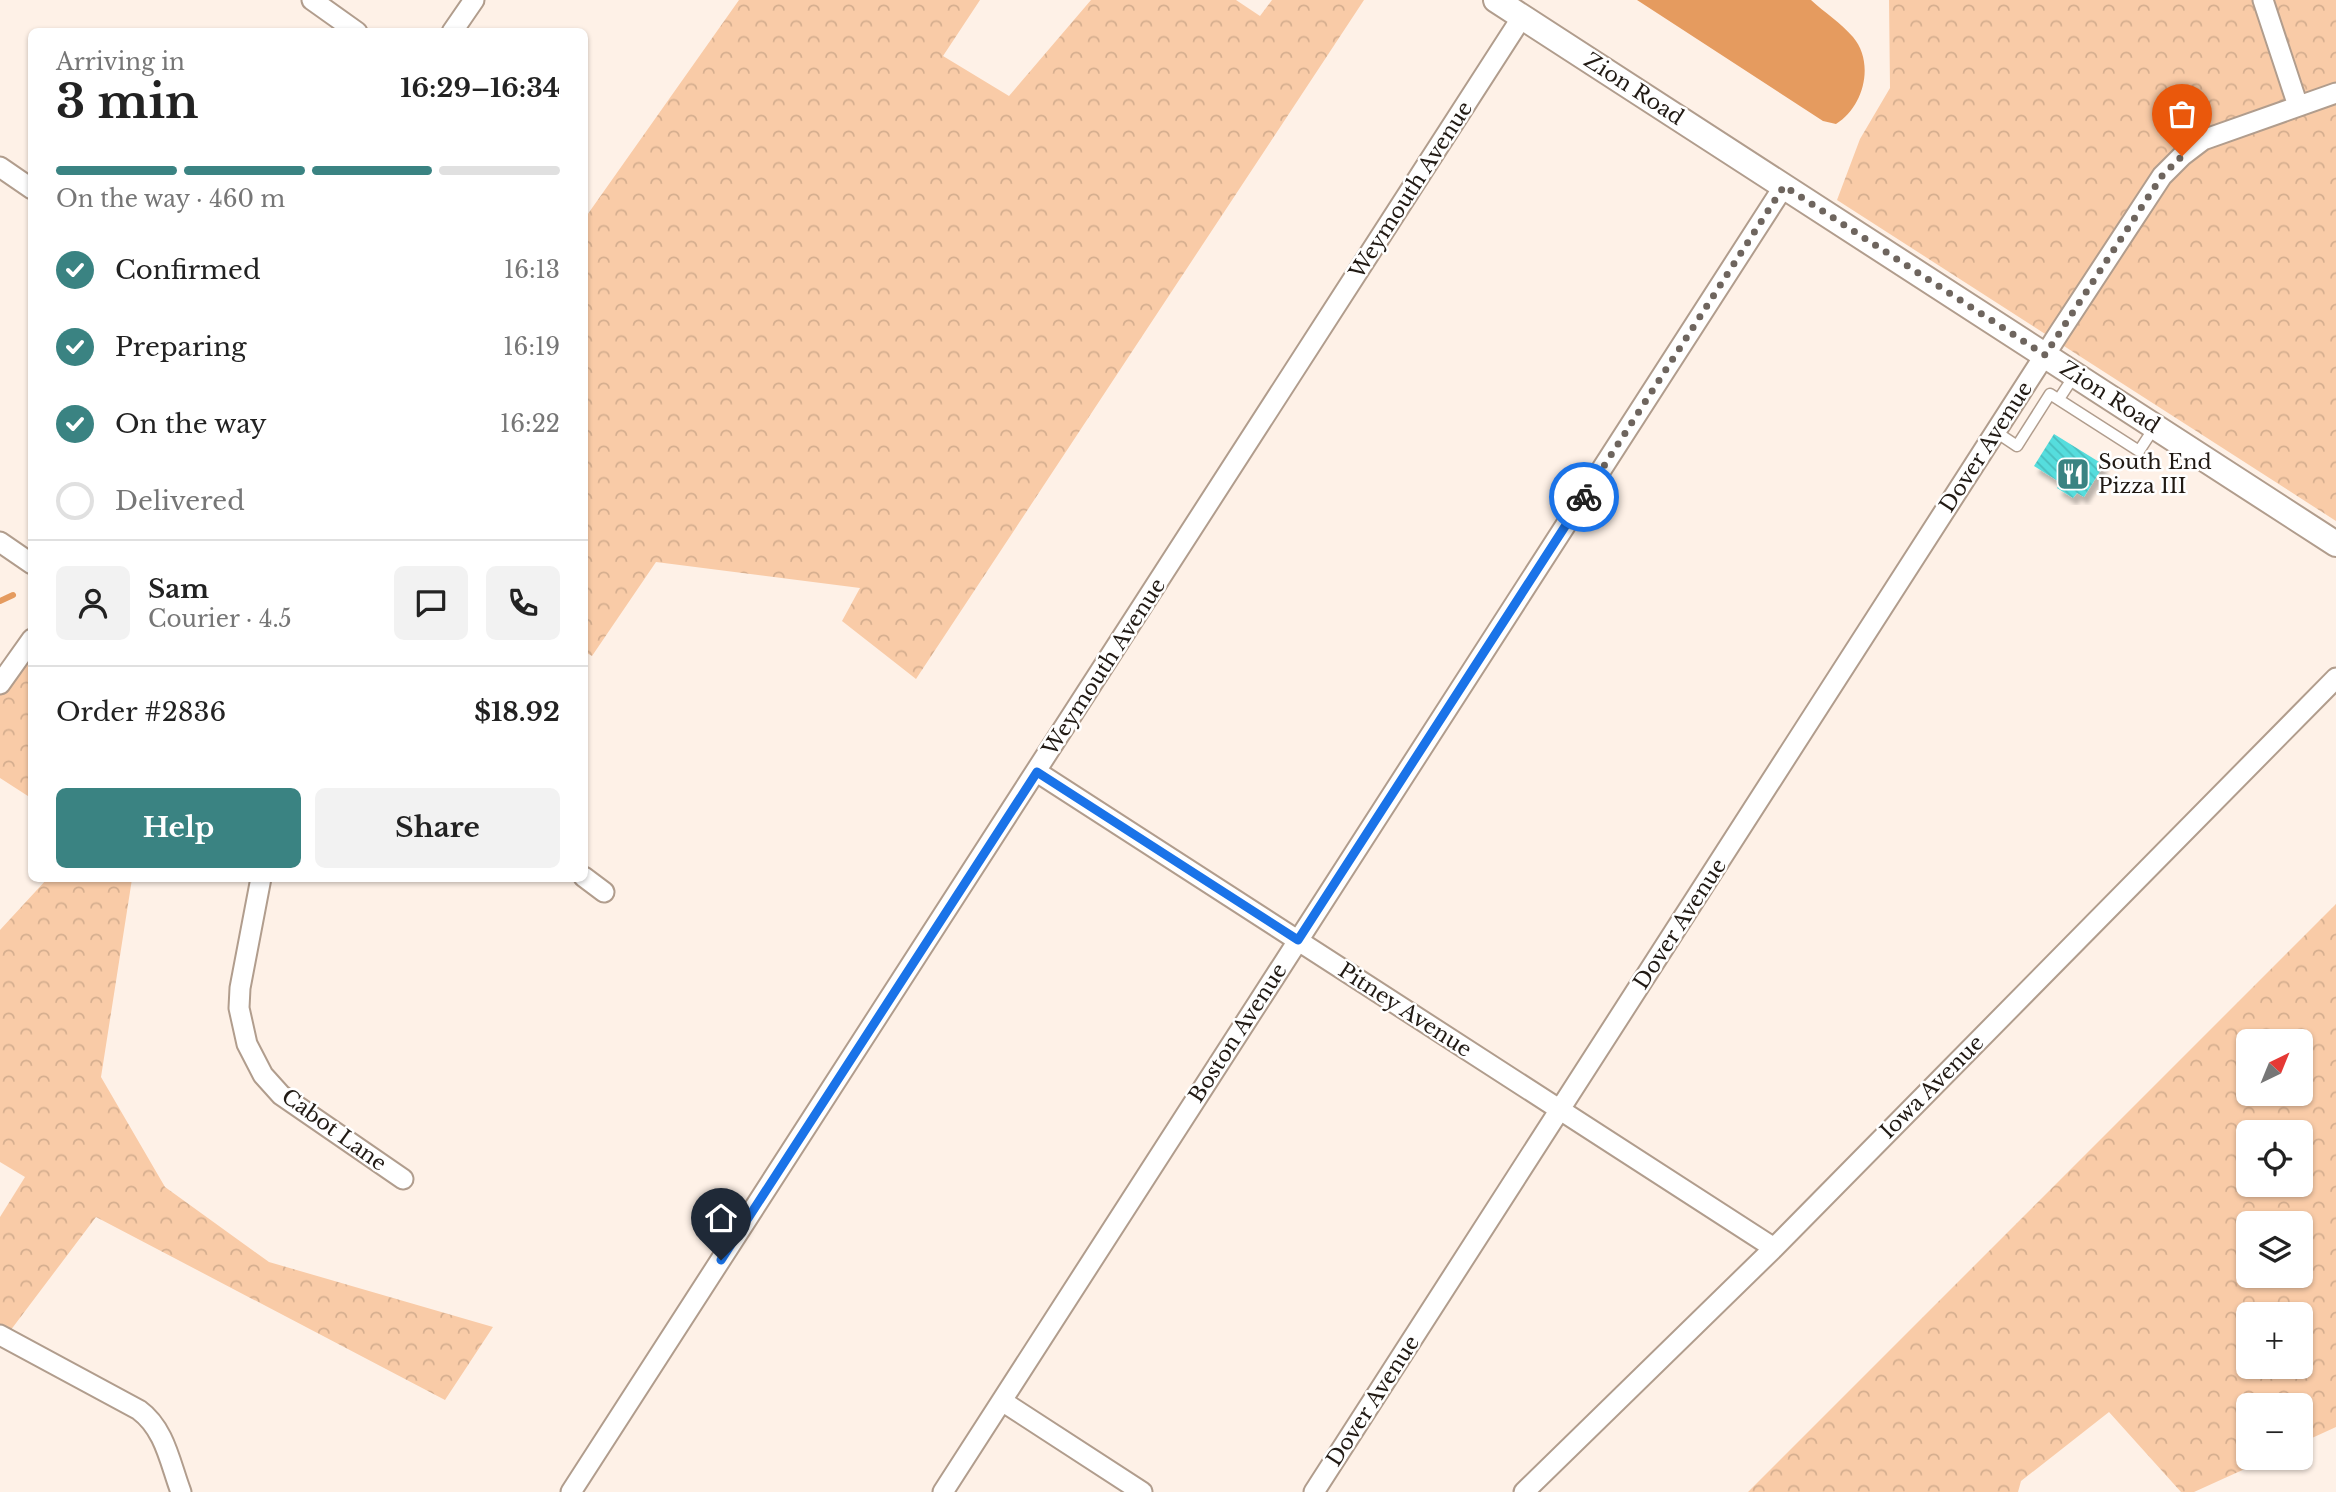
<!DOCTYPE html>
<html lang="en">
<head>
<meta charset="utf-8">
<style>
	body { margin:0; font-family:"Libre Baskerville",serif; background:#f2f2f2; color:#222; height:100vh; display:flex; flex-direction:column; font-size:26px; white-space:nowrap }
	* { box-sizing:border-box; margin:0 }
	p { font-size:23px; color:#767676 }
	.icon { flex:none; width:38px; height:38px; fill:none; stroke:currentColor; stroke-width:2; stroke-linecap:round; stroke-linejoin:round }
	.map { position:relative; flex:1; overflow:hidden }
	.sheet { position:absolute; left:28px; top:28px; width:560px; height:854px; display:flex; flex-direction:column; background:#fff; border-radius:10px; box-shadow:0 2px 5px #0004 }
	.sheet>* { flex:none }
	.needle { width:46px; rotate:43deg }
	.tools { position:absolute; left:2236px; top:1029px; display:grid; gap:14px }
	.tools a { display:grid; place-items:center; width:77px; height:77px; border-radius:10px; background:#fff; box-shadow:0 2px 5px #0004; font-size:35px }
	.pin { position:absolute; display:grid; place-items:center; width:60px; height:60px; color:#fff; margin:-72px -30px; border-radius:50% 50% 50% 0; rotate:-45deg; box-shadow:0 0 7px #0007 }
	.pin .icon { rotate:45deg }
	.courier { position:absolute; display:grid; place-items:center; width:70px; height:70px; margin:-35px; border:5px solid #1a73e8; border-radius:50%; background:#fff; color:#222; box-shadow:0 2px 9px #0007 }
	.overview em { font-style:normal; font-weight:800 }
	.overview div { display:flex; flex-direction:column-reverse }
	.overview { display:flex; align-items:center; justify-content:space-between; height:119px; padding:0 28px }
	h1 { font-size:46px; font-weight:800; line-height:52px }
	.bar { display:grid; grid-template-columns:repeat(4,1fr); gap:10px 7px; align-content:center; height:84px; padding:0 28px }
	.bar i { height:9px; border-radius:5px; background:#e0e0e0 }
	.bar .current { background:#3a8382 }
	.bar p { grid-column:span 4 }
	.line { display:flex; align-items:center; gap:18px; padding:0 28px; border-top:2px solid #e0e0e0 }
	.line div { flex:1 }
	.round { display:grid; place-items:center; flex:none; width:74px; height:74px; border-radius:10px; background:#f2f2f2 }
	ol { padding:0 28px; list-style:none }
	li { display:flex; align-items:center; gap:21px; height:77px }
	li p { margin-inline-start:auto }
	li .icon { padding:7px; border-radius:50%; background:#3a8382; color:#fff; stroke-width:4 }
	li:last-child { color:#767676 }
	li i { width:38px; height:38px; border:4px solid #e0e0e0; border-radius:50% }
	.button { display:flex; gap:14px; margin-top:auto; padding:14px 28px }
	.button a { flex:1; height:80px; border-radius:10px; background:#3a8382; color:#fff; font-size:28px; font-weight:800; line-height:80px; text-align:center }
	.button a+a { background:#f2f2f2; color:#222 }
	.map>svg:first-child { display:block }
	.forest { fill:url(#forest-crowns); fill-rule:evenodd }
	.water { fill:#e59b5f }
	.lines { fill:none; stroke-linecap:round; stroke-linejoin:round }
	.stream { stroke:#e59b5f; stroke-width:6 }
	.building { fill:url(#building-back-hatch); filter:url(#shadow) }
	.service-casing { stroke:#b19d8d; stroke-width:13 }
	.minor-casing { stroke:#b19d8d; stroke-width:23 }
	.tertiary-casing { stroke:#b19d8d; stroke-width:28 }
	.service { stroke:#fff; stroke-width:10 }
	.minor { stroke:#fff; stroke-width:19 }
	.tertiary { stroke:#fff; stroke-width:24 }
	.done { stroke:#6e655e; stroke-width:7; stroke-dasharray:0 12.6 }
	.route { stroke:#1a73e8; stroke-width:9 }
	.labels { text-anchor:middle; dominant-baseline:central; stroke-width:5; stroke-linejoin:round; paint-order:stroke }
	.street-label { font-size:21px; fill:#211a14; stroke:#fff }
	.poi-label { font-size:21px; fill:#211a14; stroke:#fff; text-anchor:start }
</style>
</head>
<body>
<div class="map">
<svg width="2336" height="1492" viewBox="0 0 2336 1492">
	<defs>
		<pattern id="forest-crowns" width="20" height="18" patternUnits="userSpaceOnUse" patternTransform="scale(1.75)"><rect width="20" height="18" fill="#f9cba7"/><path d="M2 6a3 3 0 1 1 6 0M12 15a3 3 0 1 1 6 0" fill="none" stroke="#d5ae8f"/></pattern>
		<pattern id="building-back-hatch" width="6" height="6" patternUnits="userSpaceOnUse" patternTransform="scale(1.75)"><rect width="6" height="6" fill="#5dd"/><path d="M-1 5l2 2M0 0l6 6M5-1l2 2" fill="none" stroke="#4abdbd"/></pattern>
		<filter id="shadow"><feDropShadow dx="4" dy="7" stdDeviation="2" flood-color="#0004"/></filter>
	</defs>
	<rect width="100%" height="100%" fill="#fef1e7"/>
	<path class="forest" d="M739,0H980L943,56L1009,96L1091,0H1236L1260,16L1272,0H1364L916,679L842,621L860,588L656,562L592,656L585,652V218Z
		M1889,0H2336V521L1837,200L1860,139L1890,88Z
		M31,640V798L0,778V685Z
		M47,879H132L101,1077L165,1187L269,1262L493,1327L445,1400L96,1217L1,1343L0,1342V1217L25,1177L0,1162V930Z
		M2336,904V1427L2301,1443V1405H2249V1458H2269L2194,1492H2181L2109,1412L2021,1481L2018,1492H1748ZM2301,1041V1094H2249V1041ZM2301,1132V1185H2249V1132ZM2301,1223V1276H2249V1223ZM2301,1314V1367H2249V1314Z"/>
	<path class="water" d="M1637,0H1811C1824,12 1841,23 1853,37C1875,63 1864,107 1836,124L1823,121Z"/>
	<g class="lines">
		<path class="stream" d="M0,601L13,595"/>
	</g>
	<path class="building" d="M2054,434L2104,465L2084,497L2077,493L2073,498L2057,488L2061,483L2034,466Z"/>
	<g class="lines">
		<defs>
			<path id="service" d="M2059,399L2074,376
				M1996,432L2017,446L2050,394L2139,451L2154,428"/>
			<path id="minor" d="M312,0L357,32
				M2263,0L2298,106
				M452,32L474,0
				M0,167L32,189
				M0,542L32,564
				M0,684L32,639
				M1037,772L1774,1248
				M584,877L604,892
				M261,878L240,988L239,1008L247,1044L263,1075L281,1095L403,1179
				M0,1335L139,1410C165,1429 170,1463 181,1492
				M1002,1401L1142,1492
				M571,1492L1522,17
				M943,1492L1784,186
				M1314,1492L2059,333L2162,176L2182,156L2203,140L2336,93
				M1524,1492L1774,1248L2336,678"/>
			<path id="tertiary" d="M1496,0L2336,544"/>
		</defs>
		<use href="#service" class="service-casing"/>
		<use href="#minor" class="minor-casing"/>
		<use href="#tertiary" class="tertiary-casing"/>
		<use href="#service" class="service"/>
		<use href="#minor" class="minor"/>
		<use href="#tertiary" class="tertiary"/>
	</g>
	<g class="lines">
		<path class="done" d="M1584,497L1784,186L2045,355L2162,176L2182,156"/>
		<path class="route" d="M721,1260L1037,772L1298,940L1584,497"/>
	</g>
	<defs>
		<symbol id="restaurant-square" viewBox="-11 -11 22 22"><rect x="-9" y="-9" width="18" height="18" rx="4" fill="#3a8382" stroke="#fff"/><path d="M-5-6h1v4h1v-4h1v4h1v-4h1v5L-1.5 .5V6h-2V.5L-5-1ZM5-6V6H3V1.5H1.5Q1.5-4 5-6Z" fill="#fff"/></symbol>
	</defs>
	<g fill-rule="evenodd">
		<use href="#restaurant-square" x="2054" y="455" width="38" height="38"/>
	</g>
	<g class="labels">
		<g class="street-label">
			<text transform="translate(1634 89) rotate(33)">Zion Road</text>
			<text transform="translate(1411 190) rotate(-57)">Weymouth Avenue</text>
			<text transform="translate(2110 397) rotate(33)">Zion Road</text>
			<text transform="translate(1986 447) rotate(-57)">Dover Avenue</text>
			<text transform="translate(1104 667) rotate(-57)">Weymouth Avenue</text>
			<text transform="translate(1680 924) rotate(-57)">Dover Avenue</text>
			<text transform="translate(1405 1010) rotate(33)">Pitney Avenue</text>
			<text transform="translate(1238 1033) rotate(-57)">Boston Avenue</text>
			<text transform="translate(1932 1087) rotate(-45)">Iowa Avenue</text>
			<text transform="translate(334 1130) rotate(36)">Cabot Lane</text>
			<text transform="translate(1373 1401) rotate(-57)">Dover Avenue</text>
		</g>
		<g class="poi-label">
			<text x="2098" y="462">South End<tspan x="2098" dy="24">Pizza III</tspan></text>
		</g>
	</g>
</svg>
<div class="tools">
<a><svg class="needle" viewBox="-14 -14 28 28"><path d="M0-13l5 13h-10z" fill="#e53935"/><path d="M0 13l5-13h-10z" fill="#767676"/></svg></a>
<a><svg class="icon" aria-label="locate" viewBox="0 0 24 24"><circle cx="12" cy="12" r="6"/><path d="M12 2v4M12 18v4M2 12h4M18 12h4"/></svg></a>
<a><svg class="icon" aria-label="layers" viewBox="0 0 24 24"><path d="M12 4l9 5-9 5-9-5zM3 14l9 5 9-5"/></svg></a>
<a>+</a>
<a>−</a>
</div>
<div class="pin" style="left:2182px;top:156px;background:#ea580c"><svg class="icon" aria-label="bag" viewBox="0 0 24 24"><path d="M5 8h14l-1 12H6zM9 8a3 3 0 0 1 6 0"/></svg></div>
<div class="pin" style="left:721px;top:1260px;background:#1f2937"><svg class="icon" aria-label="home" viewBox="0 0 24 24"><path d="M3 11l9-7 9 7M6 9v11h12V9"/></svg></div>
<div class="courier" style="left:1584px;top:497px"><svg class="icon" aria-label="bike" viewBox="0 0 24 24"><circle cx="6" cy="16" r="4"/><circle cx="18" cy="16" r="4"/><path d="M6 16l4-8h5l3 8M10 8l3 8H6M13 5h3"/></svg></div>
<section class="sheet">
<div class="overview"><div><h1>3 min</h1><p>Arriving in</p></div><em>16:29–16:34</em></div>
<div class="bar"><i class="current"></i><i class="current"></i><i class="current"></i><i></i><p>On the way · 460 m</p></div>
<ol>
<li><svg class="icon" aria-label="check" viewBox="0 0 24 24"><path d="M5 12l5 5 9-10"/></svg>Confirmed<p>16:13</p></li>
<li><svg class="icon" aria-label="check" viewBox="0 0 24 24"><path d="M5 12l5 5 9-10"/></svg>Preparing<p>16:19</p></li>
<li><svg class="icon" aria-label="check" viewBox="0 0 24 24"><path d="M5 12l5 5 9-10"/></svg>On the way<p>16:22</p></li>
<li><i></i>Delivered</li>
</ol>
<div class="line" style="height:126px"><a class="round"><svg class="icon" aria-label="person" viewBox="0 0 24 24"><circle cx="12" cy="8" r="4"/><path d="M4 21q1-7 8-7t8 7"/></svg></a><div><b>Sam</b><p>Courier · 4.5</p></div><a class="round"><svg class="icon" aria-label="chat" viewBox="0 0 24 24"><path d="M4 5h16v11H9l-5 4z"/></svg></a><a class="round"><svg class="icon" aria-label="phone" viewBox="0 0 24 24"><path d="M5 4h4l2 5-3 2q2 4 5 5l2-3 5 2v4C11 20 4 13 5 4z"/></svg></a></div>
<div class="line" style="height:91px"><div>Order #2836</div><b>$18.92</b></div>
<div class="button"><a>Help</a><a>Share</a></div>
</section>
</div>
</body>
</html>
